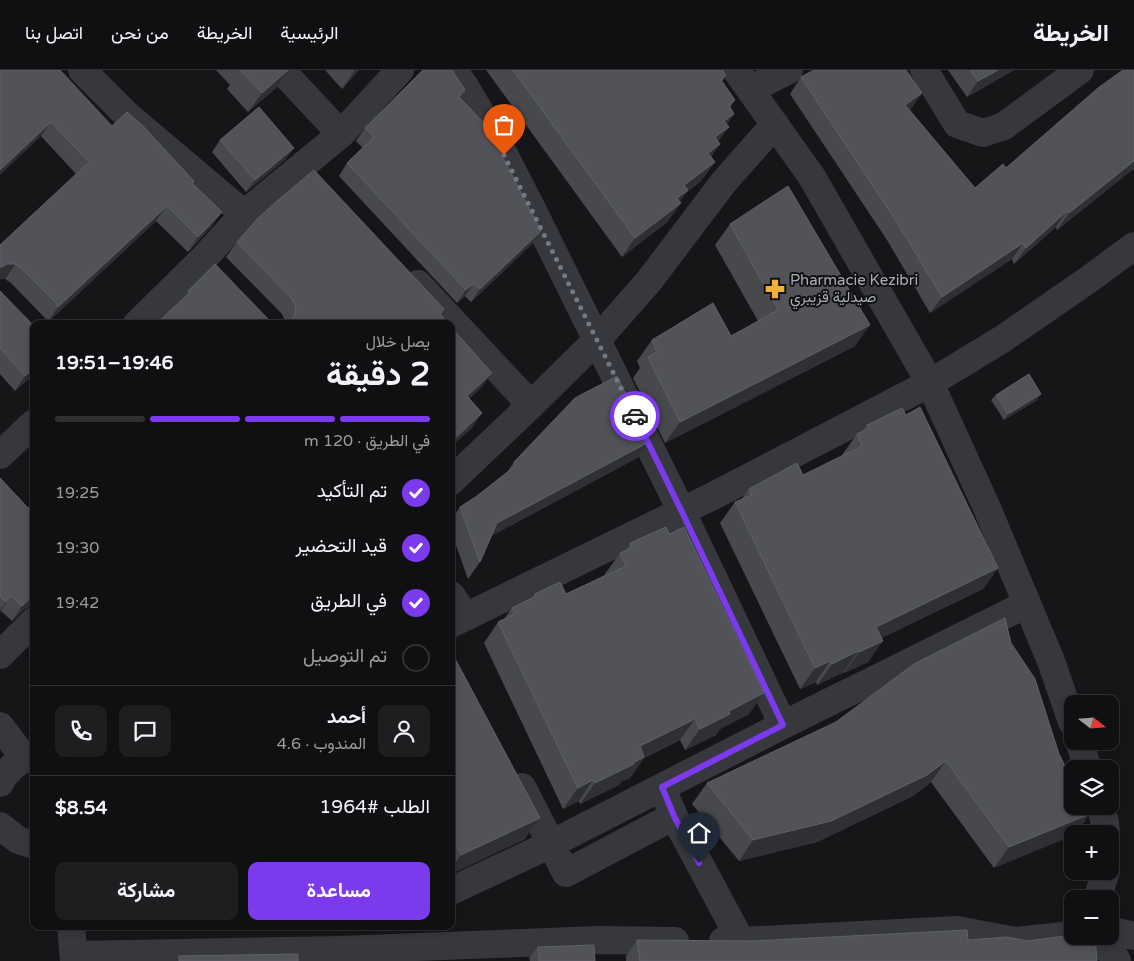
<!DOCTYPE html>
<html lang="ar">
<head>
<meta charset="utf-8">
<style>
	body { margin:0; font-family:"Varela Round",Vazirmatn,sans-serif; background:#1e1e20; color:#f1f3f6; direction:rtl; height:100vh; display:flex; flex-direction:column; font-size:19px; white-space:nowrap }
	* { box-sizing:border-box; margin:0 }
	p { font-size:16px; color:#9c9d9f }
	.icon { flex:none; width:28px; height:28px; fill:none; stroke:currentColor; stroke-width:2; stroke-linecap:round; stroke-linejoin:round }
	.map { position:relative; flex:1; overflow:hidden; direction:ltr }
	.side { position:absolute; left:30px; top:250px; width:425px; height:610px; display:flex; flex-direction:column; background:#101012; border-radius:10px; box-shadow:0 2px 8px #0003,0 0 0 1px #303032; direction:rtl }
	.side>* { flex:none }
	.needle { width:32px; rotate:107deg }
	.tools { position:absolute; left:1064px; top:625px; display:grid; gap:10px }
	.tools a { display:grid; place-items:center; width:55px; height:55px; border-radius:10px; background:#101012; box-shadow:0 2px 8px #0003,0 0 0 1px #303032; font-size:25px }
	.pin { position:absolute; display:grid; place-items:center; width:42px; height:42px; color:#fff; margin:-51px -21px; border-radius:50% 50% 50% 0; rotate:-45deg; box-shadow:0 0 5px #0007 }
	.pin .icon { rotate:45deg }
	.courier { position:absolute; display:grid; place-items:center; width:50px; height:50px; margin:-25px; border:4px solid #7c3aed; border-radius:50%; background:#fff; color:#222; box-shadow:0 1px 6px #0007 }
	.summary em { font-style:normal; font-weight:700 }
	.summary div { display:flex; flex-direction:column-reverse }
	.summary { display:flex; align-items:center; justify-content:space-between; height:85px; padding:0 25px }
	h1 { font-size:32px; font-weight:700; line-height:38px }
	.bar { display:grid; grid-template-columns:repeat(4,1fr); gap:8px 5px; align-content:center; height:60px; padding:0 25px }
	.bar i { height:6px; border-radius:4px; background:#303032 }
	.bar .current { background:#7c3aed }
	.bar p { grid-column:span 4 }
	.line { display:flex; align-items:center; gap:12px; padding:0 25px; border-top:1px solid #303032 }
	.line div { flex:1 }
	.round { display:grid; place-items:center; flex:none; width:52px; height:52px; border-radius:10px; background:#1e1e20 }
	ol { padding:0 25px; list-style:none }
	li { display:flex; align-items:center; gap:15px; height:55px }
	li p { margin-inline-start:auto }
	li .icon { padding:5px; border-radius:50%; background:#7c3aed; color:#fff; stroke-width:4 }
	li:last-child { color:#9c9d9f }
	li i { width:28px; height:28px; border:2px solid #303032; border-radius:50% }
	.button { display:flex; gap:10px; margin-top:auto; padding:10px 25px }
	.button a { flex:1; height:58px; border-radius:10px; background:#7c3aed; color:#fff; font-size:20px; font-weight:700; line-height:58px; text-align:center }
	.button a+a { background:#1e1e20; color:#f1f3f6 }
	header { display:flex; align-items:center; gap:30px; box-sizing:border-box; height:70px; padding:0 25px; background:#101012; border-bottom:1px solid #303032 }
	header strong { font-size:24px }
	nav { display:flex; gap:28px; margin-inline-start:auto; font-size:18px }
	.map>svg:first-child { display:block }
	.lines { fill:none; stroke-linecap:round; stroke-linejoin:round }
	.minor { stroke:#37383d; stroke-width:28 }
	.wall { fill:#47494d }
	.shaded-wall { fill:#2f3033 }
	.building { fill:#525359; stroke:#5f6168 }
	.done { stroke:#757880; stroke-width:5; stroke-dasharray:0 9 }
	.route { stroke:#7c3aed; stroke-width:6 }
	.labels { text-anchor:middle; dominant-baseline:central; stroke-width:4; stroke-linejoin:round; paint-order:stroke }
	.poi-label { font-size:15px; fill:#a8adb8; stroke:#111113; text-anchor:start }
</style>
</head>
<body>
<header>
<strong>الخريطة</strong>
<nav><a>الرئيسية</a><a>الخريطة</a><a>من نحن</a><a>اتصل بنا</a></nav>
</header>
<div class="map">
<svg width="1134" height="891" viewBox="0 0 1134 891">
	<rect width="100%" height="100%" fill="#161618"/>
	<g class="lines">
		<path class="minor" d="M82,0L127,45L244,144
			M281,0L341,64
			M453,0L464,15L496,69L529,133L682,442L783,655
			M736,0L812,107L930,313L987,438L1051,591L1072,652
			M924,0L957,54L983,63L1004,56L1080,0
			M751,19L789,0
			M418,214L531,335
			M137,254L205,187L244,144L341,64L400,0
			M0,385L34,353
			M451,411L531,335L597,270L649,211L723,113L775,54
			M451,525L466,547
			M451,554L713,426L930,313L1001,270L1088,210L1134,176
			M0,585L34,551
			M0,656L25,689
			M1079,671L1088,699
			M0,713C4,704 15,692 25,689C28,689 31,689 34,689
			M522,717L566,803L674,746
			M667,730L674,746L741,871
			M1100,736L1105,753L1106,764
			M0,756L18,770L34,775
			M451,821L551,774L783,655L1027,534
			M1097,829L1106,801
			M71,856L74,891
			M1110,860L1134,866
			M1088,866C1098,878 1109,874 1117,891
			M723,871H741L957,860L1015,871L1055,867L1072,864
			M74,885L339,880L599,870L675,871"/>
	</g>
	<path class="wall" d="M0,0L112,56L193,113L212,156L188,182L156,151L48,252L45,248L11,213L5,209L76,104L41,66Z
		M216,0H289L276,18L248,42L227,19L230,15Z
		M325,0H359L342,19Z
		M486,0H722L726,5L722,12L735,30L730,37L727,54L711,87L715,92L701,111L686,123L680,131L681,133L667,152L622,187Z
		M948,0H1014L967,27Z
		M1134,0V101L1133,99L1057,160L1056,157L1014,194L1012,189L930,243L887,170L790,24L801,7L922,23L910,40L975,118L1006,98Z
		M460,28L541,161L532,174L471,232L465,226L457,233L339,106L347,93L363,78L356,71L365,58Z
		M220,70L286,89L246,122L212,82Z
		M730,154L855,276L665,373L633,308L640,298L637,291L652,270L731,266L758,251L715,175Z
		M237,172L441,245L285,254V251L282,244L226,187Z
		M0,221L34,304L15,321L0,304Z
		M996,325L1037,330L1004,350L991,330Z
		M906,345L998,498L983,519L881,568L868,592L844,603V602L817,615L816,612L800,619L720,453L735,432L741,430L749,419L803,405L842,386V385L857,364L862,361L867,355Z
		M649,372L637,388L491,466L480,492L468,509L451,461V450L460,437L477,426L506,404L514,392Z
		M0,408L28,438L34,434V536H30L23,540L12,551L1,541L0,542Z
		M630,473L749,644L720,659L716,665L685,680L680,670L644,688L630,708L621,712L619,715L580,734L579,731L563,739L484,573L498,552L504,549L512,538L533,527L535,524H566L605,505V504L620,483L625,481Z
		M1011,573L1059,684L1072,710L994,798L931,712L913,726L817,772L739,791L692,734L707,713Z
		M451,581L525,769L451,804Z
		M637,870L753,871L968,870L1097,891H626V886Z
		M538,877L595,891H530L529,888Z"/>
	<path class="shaded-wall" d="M288,0H289L276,18L248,42L262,23Z
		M355,0H359L342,19Z
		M998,0H1014L967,27L978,11Z
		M922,23L911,39L894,51L905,35Z
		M734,44L721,63L724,51Z
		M51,52L41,66L0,105V100Z
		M729,57L715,76V67Z
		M720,74L707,93L708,83Z
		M294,78L286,89L246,122L255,110Z
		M1134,91V97L1133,99L1057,160L1069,143Z
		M715,92L701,111L686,123L677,135L681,133L667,152L622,187L635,168L684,115Z
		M167,136L156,151L48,252L58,237Z
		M1067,141L1056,157L1014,194L1026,178Z
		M222,142L212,156L188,182L198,167Z
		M541,161L532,174L471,232L480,219Z
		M1023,173L1012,189L930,243L942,227Z
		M7,194H15L5,209H0V198Z
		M474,213L465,226L457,233L466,220Z
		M870,255L855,276L665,373L680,352Z
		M34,298V304L15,321L25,306Z
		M492,303L482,317L457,341L467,326Z
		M1041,324L1037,330L1004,350L1008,344Z
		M482,343L472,358L451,377V372Z
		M649,372L637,388L485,469L497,453Z
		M998,498L983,519L861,578L876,557Z
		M34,525V536H30L23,540L12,551L22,536Z
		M11,526L0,542V540L6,532Z
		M883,571L868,592L844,603L859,582Z
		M858,581L844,602L817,615L832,594Z
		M830,591L816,612L800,619L815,598Z
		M764,623L749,644L720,659L716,665L685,680L700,659L729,641Z
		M695,649L680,670L644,688L630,708L621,712L619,715L580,734L595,713L640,676Z
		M946,691L931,712L913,726L817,772L739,791L753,770Z
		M593,710L579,731L563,739L578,718Z
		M1090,744L1076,764H1072V766L994,798L1009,777Z
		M540,748L525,769L451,804V799L461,785Z"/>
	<path class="building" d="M0,0H60L112,56L127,42L142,55L194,111L192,113L222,142L198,167L167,136L58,237L56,233L21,198L15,194H7L0,198V175L89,92L51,52L0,100Z
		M240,0H288L262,23Z
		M423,0H452L465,20L459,27L486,55L541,161L480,219L474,213L466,220L347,93L374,67L365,58Z
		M513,0H722L726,5L721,10L735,30L729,35L734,44L724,51L729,57L715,67L720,74L708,83L715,92L684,115L688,120L677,128L681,133L635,168Z
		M814,0H906L922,23L905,35L975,118L1003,94L1006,98L1098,18L1123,0H1134V91L1069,143L1067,141L1026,178L1023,173L942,227L898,154L801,7Z
		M970,0H998L978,11Z
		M259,37L294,78L255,110L220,70Z
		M314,100L444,239L440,244L449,254H285L291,250L295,244L296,236L292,229L237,172L258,148L277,131Z
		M788,116L870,255L680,352L648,287L657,282L652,270L713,233L731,266L778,240L730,154Z
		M215,194L269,250L275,254H156L189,223L188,221Z
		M0,221L34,256V298L25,306L0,278Z
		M451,257L492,303L467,326L482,343L451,372Z
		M1029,304L1041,324L1008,344L996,325Z
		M617,306L649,372L497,453L480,492L460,437L477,426L515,396L514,392L575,328Z
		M920,337L998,498L876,557L883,571L859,582L858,581L832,594L830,591L815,598L735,432L752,425L749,419L797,393L803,405L862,376L857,364L869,358L867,355L902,338L906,345Z
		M0,408L28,438L34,434V525L22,536L11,526L6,532L0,526Z
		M666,457L669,464L684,457L764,623L729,641L730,644L700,659L695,649L640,676L644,687L633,693L634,694L595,713L593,710L578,718L498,552L515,544L512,538L536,526L535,524L560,512L566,524L626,496L620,483L632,478L630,473Z
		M1005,548L1011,573L1035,609L1059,684L1072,710V736H1086L1090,744L1009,777L946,691L927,705L831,751L753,770L707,713L836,652L914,594Z
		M451,581L540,748L461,785L451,767Z
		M967,860L968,870L1007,867L1028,871L1072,865V866H1094L1095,867L1097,891H640L637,870L753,871Z
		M594,875L595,891H539L538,877Z
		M298,884V891H179V886Z"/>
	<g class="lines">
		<path class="done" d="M504,85L635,346"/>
		<path class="route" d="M635,346L682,442L783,655L662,717L674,746L699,793"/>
	</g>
	<defs>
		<symbol id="pharmacy-bare" viewBox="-9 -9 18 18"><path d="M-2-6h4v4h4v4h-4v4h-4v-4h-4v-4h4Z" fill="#f2b134" stroke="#111113" stroke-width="2.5" paint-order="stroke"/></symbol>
	</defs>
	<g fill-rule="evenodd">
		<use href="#pharmacy-bare" x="761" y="205" width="28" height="28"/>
	</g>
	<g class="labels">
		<g class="poi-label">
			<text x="790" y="210">Pharmacie Kezibri<tspan x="790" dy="17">صيدلية قزيبري</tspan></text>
		</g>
	</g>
</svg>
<div class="tools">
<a><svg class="needle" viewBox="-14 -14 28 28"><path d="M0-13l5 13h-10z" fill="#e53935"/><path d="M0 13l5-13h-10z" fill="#9c9d9f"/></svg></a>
<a><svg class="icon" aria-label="layers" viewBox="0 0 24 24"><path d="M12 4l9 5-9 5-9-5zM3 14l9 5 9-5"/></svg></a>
<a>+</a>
<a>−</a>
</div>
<div class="pin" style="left:504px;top:85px;background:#ea580c"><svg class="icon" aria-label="bag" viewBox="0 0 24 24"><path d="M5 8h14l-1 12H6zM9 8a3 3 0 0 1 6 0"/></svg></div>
<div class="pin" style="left:699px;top:793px;background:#1f2937"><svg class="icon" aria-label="home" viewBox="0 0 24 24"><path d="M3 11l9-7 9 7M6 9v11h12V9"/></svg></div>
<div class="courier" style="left:635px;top:346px"><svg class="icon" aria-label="car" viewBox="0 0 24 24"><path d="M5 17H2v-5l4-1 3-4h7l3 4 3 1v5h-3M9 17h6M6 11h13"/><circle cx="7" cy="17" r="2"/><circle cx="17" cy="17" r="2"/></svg></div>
<section class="side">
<div class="summary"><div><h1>2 دقيقة</h1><p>يصل خلال</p></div><em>19:46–19:51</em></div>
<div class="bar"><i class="current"></i><i class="current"></i><i class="current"></i><i></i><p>في الطريق · 120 m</p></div>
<ol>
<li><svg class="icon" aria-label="check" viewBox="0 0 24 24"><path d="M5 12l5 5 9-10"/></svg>تم التأكيد<p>19:25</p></li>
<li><svg class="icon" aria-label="check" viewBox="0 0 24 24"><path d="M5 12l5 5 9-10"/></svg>قيد التحضير<p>19:30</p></li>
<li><svg class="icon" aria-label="check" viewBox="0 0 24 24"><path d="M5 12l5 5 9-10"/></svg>في الطريق<p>19:42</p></li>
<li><i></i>تم التوصيل</li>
</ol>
<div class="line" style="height:90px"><a class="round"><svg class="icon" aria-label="person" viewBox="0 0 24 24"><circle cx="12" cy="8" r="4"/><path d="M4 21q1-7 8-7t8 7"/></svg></a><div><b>أحمد</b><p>المندوب · 4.6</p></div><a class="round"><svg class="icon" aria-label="chat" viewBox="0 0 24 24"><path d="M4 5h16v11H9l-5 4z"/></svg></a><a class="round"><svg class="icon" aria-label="phone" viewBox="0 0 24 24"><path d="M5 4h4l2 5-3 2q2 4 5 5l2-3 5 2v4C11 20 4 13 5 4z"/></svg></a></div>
<div class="line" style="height:65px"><div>الطلب #1964</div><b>$8.54</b></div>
<div class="button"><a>مساعدة</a><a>مشاركة</a></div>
</section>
</div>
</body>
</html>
